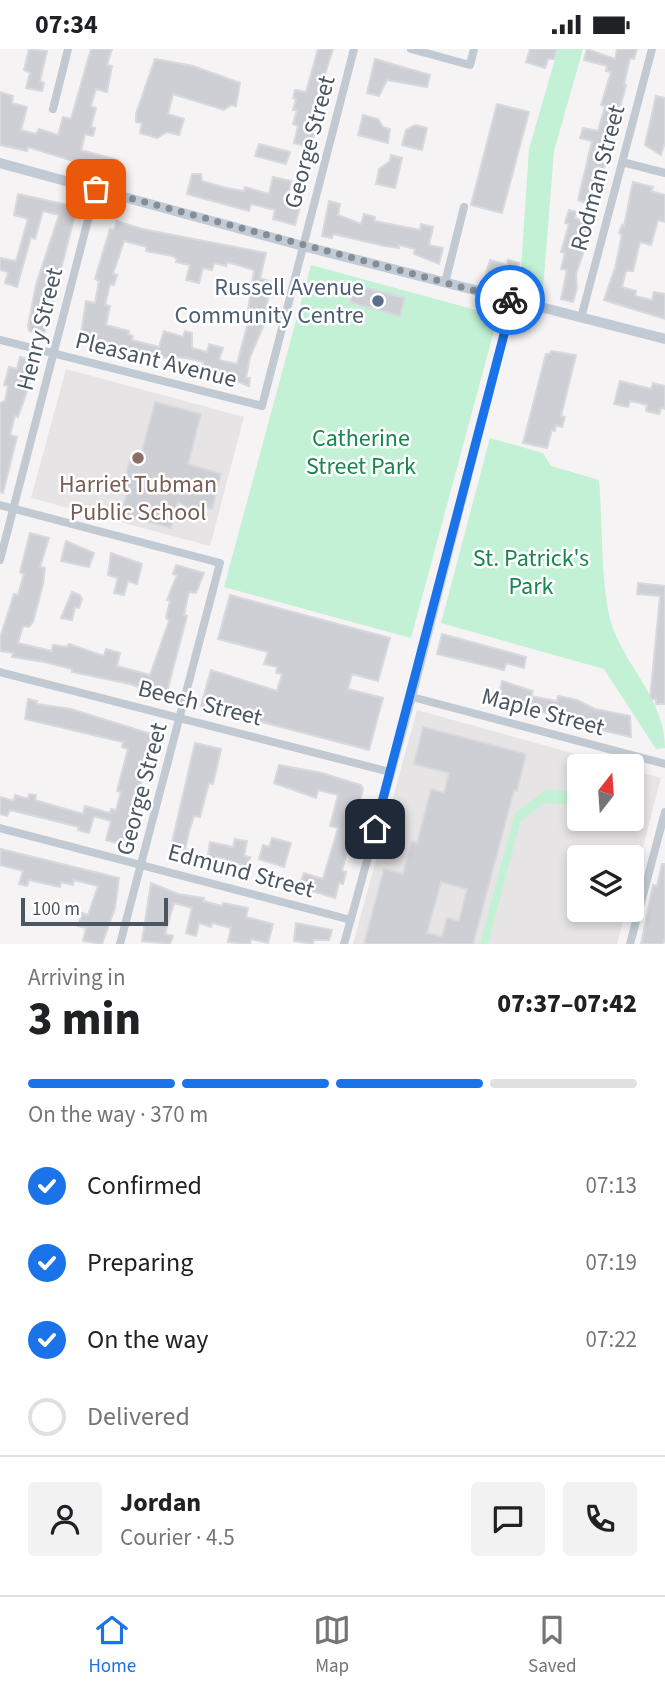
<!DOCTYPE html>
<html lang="en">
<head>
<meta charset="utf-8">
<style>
	body { margin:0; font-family:"Source Sans 3",sans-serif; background:#f2f2f2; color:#202124; height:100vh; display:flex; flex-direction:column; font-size:26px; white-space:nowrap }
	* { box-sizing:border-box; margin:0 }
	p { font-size:23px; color:#757577 }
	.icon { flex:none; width:38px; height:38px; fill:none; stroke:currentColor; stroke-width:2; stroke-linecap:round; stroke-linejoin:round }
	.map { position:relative; height:895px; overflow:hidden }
	.sheet { display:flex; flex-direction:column; background:#fff; flex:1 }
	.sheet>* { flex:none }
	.needle { width:46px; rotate:17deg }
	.tools { position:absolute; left:567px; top:705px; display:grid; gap:14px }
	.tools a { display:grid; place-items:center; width:77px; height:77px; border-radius:7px; background:#fff; box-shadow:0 4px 10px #0003; font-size:35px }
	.scale { position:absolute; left:21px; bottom:18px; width:147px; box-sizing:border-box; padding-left:7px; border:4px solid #4a5661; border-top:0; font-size:19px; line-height:24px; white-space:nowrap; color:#4a5661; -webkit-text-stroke:5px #fff; paint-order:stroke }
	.pin { position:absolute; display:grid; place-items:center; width:60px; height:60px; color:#fff; margin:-30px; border-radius:14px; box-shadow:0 4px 10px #0006 }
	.courier { position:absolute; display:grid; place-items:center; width:70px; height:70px; margin:-35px; border:5px solid #1a73e8; border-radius:50%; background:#fff; color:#222; box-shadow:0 2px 9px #0007 }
	.overview em { font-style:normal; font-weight:800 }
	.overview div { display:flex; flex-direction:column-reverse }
	.overview { display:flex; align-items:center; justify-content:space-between; height:119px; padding:0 28px }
	h1 { font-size:46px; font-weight:800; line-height:52px }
	.bar { display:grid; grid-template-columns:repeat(4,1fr); gap:10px 7px; align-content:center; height:84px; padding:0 28px }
	.bar i { height:9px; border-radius:5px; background:#e0e0e0 }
	.bar .on { background:#1a73e8 }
	.bar p { grid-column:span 4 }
	.line { display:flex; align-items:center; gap:18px; padding:0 28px; border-top:2px solid #e0e0e0 }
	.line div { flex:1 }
	.round { display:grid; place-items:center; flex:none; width:74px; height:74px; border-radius:7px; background:#f2f2f2 }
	ol { padding:0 28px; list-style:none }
	li { display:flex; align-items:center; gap:21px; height:77px }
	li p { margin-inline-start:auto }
	li .icon { padding:7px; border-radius:50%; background:#1a73e8; color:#fff; stroke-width:4 }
	li:last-child { color:#757577 }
	li i { width:38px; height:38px; border:4px solid #e0e0e0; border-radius:50% }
	.status { display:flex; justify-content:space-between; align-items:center; height:49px; padding:0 35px; background:#fff; direction:ltr }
	.status svg { height:19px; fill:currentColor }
	.tabs { display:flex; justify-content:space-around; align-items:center; height:98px; border-top:2px solid #e0e0e0; background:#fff; font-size:19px; color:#757577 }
	.tabs a { display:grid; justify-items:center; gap:4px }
	.tabs .on { color:#1a73e8 }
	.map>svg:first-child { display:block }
	.education { fill:#e6e4e5 }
	.green { fill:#c3f1d5 }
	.building { fill:#cdcfd5; stroke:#d7d9de; stroke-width:2; fill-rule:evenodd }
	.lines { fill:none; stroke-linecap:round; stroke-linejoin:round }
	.street { stroke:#c1cad2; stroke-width:8 }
	.secondary { stroke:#c1cbd6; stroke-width:10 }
	.done { stroke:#868d94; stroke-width:7; stroke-dasharray:0 12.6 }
	.route { stroke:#1a73e8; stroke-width:9 }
	.service-dot { fill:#5c6f8a; stroke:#fff; stroke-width:2.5 }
	.education-dot { fill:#8d6e63; stroke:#fff; stroke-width:2.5 }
	.labels { text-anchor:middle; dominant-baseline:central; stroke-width:5; stroke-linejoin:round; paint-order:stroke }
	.street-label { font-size:24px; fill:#4a5661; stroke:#fff }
	.service-label { font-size:24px; fill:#4e5e75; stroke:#fff; text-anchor:end }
	.park-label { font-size:24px; fill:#17864f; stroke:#fff }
	.education-label { font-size:24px; fill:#785e54; stroke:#fff }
</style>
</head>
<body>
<div class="status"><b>07:34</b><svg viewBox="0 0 49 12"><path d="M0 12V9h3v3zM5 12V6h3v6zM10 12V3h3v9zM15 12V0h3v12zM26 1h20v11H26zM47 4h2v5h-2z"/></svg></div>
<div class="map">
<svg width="665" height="895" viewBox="0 0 665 895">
	<rect width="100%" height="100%" fill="#f5f3f3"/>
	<path class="education" d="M66,320L244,368L210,497L31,449Z
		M417,661L619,717L579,718V770H632V721L661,729L632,839V808H579V861H626L617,895H353Z"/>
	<path class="green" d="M558,0H583L554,102L543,240L520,235L529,100Z
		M311,216L498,267L411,589L224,538Z
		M490,389L543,404L551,417L599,431C603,471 600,548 614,582C630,622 665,653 665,699L656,700L604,620L441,574Z
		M547,740L576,743L579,745V756L544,754L520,773L488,895H480L515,764Z"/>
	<path class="building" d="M29,0L47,2L40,32L44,34L42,42L26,39L30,24L24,21Z
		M91,0H112L107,16L112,17L107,43L96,40L91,57L96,59L91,78L95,79L93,87L85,85L81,101L118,111L115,125L28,98L27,102L0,96V43L13,47L12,54L27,58L21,81L36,85L39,80L58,86L63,68L71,70Z
		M318,0H333L310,72L318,75L310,98L294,94L298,77L293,75L297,61H293L296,50L293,49L295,41L306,43Z
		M530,0H557L554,10H548L545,19L526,13Z
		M587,0L615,10L617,0H637L634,10L630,9L624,35L626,36L596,151L586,154L578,151L592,92L580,89L583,79L598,82L605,57L601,56L611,23L606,22L607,17L584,11Z
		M155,10L193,17L240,34L236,57L231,56L224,61L173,45L168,65L184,70L179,86L167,83L157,89L140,84L142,74L136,73V65Z
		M375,10L430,26L427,38L387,31L379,47L367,44Z
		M656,47L665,49V93L661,106L645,96Z
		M497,55L529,63L502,164L471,156Z
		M363,66L378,70L383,78L390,80L388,94L358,86Z
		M415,76L427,79L422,101L402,96L406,81Z
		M259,95L290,103L286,115L255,107Z
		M391,106L402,109L395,139L376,135L379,120L390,112Z
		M192,125H201L202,132L226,139L244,142L245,138L269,145L273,128L291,132L286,154L300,158L295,176L273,170L275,161L251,155L249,162L187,145Z
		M633,133L653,138L651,142L665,146V173L658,171L651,196L640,193L633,222H626L622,238L636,242L635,247L652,251L654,243L665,245V270L604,251L615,219L622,186L619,184L622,176L624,177Z
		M18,145L77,158L44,286L29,282L28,277L36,236L59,166L43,162L35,190L31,188L17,238L5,234L8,223L0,221V209L16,212L28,170L14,166Z
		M329,152L340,155L338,166L361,175L364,165L375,168L374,172L420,181L421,175L433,178L429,196L443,199L439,215L414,205L415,200L399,196V199L385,197L333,185L332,189L322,187Z
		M569,161L577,163L575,169L588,174L584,189L588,190L576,225L577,239L573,253L561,250L567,221L561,220L565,204L561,203L569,175L565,174Z
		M117,172L142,180L266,204L260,229L272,233L265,263L269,264L250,308L246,329H250L249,337L202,319L204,313L186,309L170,308L169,310L147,303L146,307L81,285L86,252L95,254L99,232L95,230L110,180L114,181ZM124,192L147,198L146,202L172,207L177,210L176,213L190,216L186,231L199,234L203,219L212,221L214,214L226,217L227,213L254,221L247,269L249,270L237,315L219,311L223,299L209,295L207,303L192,299V284L185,282L183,288L164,282L159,298L132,291L133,287L128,285L129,282L106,276L110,257L105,256L110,235L114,236L117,226L113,225Z
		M490,211L507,216L508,211L519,214L514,232L486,225Z
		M355,236L405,249L400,267L350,253Z
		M551,302L576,306L561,367L565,368L562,378L556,376L555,382L552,381L547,399L523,394L546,305H550Z
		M20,308L37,313L18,368L15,367L10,386L17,388L3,444L0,443V354L5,352L8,337L4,336L9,318L17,320Z
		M620,332L651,340L653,334L665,337V360L661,359L659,365L646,362L647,356L630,352L628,358L614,355Z
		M155,353L201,365L188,415L221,425L212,460L201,457L194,463L178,453L171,479L121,466L127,443L122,442L130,411L139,414Z
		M30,484L49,489L40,518L45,519L43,535L33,573L29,578L23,577L18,594L52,602L53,596L67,598L69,595L104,607L106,600L120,604L117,617L150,626L169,572L166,568L170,552L167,551L177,526L173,525L176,516L204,524L196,544L189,543L184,566L187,567L165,650L152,648L150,642L130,635L72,623V620L44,613L12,608L13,604L0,602V589L14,545L18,546L24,525L20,523Z
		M66,492L94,504L89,518L61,512Z
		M111,504L142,515L137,535L128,532L124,546L114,544L118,529L108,526Z
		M638,534L665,537V655H656V650H650L660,547L637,545Z
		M72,543L80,546L82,550L79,559L75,558L72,571L61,569Z
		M230,546L390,589L378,632L352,625L348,640L383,649L369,701L201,657L211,621L277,642L282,625L276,624L277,618L264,615L268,603L218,590Z
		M442,585L526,608L524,619L506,614L504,621L437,605Z
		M502,632L533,642L531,647L557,652L558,647L577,651L595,660L630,667L631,688L553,670V667L535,660L497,655Z
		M28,650L37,652V655L71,660L151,685L145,720L123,796L106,791L111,772L94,767L89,784L78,781L79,778L10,761L7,767L0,765V748L14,752L15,746L28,750L29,745L36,746L35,751L83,765L85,757L110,764L111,760L116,761L121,743L117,742L128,700L122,698L123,693L25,670Z
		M423,678L526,705L517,742L514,741L473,895H364L384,820L403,825L412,793L417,794L431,740L444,744L449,724L414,715ZM441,833L467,840L459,872L447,869L442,888L427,884Z
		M195,694L221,700L213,735L209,734L200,768L194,767L189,783L185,800L191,802L188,812L170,802Z
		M279,716L322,724L361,736L363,740L342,822L346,823L343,835L339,834L335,849L299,838L304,824L323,830L338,779L330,777L338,746L318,741L316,749L274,734Z
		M272,789L291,794L284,818L259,810L263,796L269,798Z
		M235,790L247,792L244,807L250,808L248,818L218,808L216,816L207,813L210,793L233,798Z
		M1,800L119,829L115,859L102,895L83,892L86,879L78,877L82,864L88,866L98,837L74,831L73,836L61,833L60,838L29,831L27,837L19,835L23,822L0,816Z
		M662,815H665V889L663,895H641L653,836L657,837Z
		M151,834L178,845L204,849L203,852L222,857L223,854L248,859L246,868L273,875L268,894L251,890L250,895L228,893L231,879L212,874L211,878L199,874L196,887L186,884L192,859L174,854L165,885L173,887L170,895L142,892Z
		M296,874L332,881L329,891H314L313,895L294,892Z"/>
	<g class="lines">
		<path class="street" d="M411,0L470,16L474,0
			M53,60L68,0
			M622,113L665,124
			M445,234L464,158
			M581,269L652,0
			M0,291L262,357L354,0
			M0,456L220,514L120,895
			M0,511L96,140
			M0,623L390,723
			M412,648L665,715
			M0,779L351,871
			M344,895L412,648L513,251
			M630,895L665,763"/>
		<path class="secondary" d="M0,114L303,197L665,290"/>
	</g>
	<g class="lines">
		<path class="done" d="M96,140L510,251"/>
		<path class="route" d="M375,780L513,251H510"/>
	</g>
	<circle class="service-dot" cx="378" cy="252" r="7"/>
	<circle class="education-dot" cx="138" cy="409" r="7"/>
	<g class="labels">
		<g class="street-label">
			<text transform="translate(310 93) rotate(-75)">George Street</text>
			<text transform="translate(598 129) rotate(-75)">Rodman Street</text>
			<text transform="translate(40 280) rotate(-76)">Henry Street</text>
			<text transform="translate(156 311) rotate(14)">Pleasant Avenue</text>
			<text transform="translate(200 654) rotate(14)">Beech Street</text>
			<text transform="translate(543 663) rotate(15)">Maple Street</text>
			<text transform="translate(142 740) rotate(-75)">George Street</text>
			<text transform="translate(241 822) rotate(15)">Edmund Street</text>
		</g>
		<g class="service-label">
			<text x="364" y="238">Russell Avenue<tspan x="364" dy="28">Community Centre</tspan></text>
		</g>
		<g class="park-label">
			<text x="361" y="389">Catherine<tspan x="361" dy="28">Street Park</tspan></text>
			<text x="531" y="509">St. Patrick's<tspan x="531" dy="28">Park</tspan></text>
		</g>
		<g class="education-label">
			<text x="138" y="435">Harriet Tubman<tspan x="138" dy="28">Public School</tspan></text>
		</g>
	</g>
</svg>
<div class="tools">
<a><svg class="needle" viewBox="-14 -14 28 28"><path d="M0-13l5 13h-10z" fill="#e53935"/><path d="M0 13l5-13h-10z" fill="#757577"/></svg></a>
<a><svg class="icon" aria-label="layers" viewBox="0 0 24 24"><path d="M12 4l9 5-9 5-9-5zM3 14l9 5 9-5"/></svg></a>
</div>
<div class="scale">100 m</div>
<div class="pin" style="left:96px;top:140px;background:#ea580c"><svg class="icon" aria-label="bag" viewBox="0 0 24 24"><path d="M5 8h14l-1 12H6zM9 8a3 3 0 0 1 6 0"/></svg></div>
<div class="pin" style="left:375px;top:780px;background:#1f2937"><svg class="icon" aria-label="home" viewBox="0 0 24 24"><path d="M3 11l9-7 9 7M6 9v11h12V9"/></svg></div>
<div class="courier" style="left:510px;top:251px"><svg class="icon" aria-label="bike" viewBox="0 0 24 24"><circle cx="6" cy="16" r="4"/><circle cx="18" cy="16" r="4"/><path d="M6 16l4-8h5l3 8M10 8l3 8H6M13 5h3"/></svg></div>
</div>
<section class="sheet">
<div class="overview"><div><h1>3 min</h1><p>Arriving in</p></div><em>07:37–07:42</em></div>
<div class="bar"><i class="on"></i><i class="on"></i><i class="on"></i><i></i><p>On the way · 370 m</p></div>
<ol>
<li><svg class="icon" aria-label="check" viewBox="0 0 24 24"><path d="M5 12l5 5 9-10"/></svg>Confirmed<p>07:13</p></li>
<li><svg class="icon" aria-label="check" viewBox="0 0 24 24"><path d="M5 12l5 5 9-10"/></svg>Preparing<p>07:19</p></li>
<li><svg class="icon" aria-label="check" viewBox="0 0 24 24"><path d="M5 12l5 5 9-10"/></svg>On the way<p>07:22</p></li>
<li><i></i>Delivered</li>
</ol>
<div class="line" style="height:126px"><a class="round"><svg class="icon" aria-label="person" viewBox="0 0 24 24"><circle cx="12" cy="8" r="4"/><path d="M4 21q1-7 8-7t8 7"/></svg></a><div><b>Jordan</b><p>Courier · 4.5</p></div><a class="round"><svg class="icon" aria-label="chat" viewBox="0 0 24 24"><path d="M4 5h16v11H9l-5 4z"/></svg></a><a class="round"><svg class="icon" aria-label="phone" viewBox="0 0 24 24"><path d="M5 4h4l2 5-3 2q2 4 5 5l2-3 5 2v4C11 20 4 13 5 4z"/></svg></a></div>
</section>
<nav class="tabs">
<a class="on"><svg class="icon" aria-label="home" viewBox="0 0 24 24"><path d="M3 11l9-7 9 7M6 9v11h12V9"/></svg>Home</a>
<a><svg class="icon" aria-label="map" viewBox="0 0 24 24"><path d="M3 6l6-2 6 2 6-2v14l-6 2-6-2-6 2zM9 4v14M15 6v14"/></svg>Map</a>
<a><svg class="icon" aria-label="saved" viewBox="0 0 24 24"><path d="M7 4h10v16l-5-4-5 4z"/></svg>Saved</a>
</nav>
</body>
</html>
